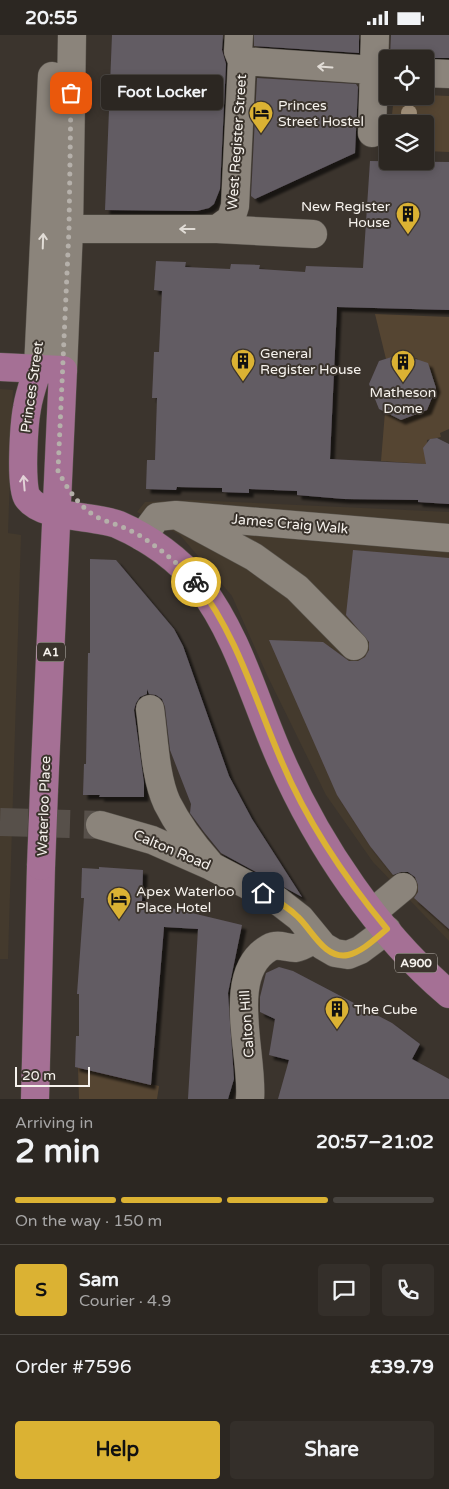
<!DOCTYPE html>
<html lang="en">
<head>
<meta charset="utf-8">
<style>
	body { margin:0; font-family:"Varela Round",sans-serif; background:#342f2a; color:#f1f3f6; height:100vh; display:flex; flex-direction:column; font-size:19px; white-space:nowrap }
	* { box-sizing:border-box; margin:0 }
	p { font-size:16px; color:#a6a5a5 }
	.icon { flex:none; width:28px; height:28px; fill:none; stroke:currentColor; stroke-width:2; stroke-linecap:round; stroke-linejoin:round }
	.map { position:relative; height:1064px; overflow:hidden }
	.details { display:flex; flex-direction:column; background:#2c2722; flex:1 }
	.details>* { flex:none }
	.controls { position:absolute; left:379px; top:15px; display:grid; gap:10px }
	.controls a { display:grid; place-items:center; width:55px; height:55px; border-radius:5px; background:#2c2722; box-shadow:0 2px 8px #0003,0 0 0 1px #484440; font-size:25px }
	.scale { position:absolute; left:15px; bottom:12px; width:75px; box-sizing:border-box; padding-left:5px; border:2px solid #f6f2ed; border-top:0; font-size:14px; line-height:18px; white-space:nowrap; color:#f6f2ed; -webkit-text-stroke:4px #3b342d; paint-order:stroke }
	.pin { position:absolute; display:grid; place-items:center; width:42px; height:42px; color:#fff; margin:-21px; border-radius:10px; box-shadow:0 2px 8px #0006 }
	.courier { position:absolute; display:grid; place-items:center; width:50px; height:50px; margin:-25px; border:4px solid #dbb233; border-radius:50%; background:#fff; color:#222; box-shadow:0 1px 6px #0007 }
	.bubble { position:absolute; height:35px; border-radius:5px; background:#2c2722; box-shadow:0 2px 8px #0003,0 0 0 1px #484440; font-size:16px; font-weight:700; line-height:35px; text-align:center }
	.summary em { font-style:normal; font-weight:700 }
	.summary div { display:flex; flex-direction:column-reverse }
	.summary { display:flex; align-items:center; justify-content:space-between; height:85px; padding:0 15px }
	h1 { font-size:32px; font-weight:700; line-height:38px }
	.bar { display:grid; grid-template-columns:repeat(4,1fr); gap:8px 5px; align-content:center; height:60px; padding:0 15px }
	.bar i { height:6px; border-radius:4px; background:#484440 }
	.bar .active { background:#dbb233 }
	.bar p { grid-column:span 4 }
	.line { display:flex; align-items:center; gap:12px; padding:0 15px; border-top:1px solid #484440 }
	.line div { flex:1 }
	.round { display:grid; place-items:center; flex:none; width:52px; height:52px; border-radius:5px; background:#342f2a }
	.primary-button { display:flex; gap:10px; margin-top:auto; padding:10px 15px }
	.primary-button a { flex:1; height:58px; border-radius:5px; background:#dbb233; color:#111; font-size:20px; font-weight:700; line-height:58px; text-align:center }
	.primary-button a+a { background:#342f2a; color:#f1f3f6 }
	.status { display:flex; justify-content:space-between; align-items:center; height:35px; padding:0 25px; background:#2c2722; direction:ltr }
	.status svg { height:14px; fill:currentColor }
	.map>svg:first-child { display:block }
	.built { fill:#443a2d }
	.green { fill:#554532 }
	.building { fill:#625b64; filter:url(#shadow) }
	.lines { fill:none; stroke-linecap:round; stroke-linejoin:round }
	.minor-tunnel { stroke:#57504a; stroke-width:28; stroke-dasharray:28 14; stroke-linecap:butt }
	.minor-casing { stroke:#59544d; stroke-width:29 }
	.major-casing { stroke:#59544d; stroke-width:29 }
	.minor { stroke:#8b847b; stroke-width:28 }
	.major { stroke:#a57095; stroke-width:28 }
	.major-bridge-casing { stroke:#59544d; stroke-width:29; stroke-linecap:butt }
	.major-bridge { stroke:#a57095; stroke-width:28 }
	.tree { fill:#a5937d }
	.oneway { stroke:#e1dcd6 }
	.oneway2 { stroke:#e2d2d7 }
	.done { stroke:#b5b0aa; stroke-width:5; stroke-dasharray:0 9 }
	.route { stroke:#dbb233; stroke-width:6 }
	.labels { text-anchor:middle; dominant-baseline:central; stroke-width:4; stroke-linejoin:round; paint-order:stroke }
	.shield { fill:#3b342d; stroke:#beb9b3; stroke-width:1 }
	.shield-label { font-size:12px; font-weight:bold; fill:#f6f2ed }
	.poi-label { font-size:14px; fill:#f6f2ed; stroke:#3b342d; text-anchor:start }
	.street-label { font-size:14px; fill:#f6f2ed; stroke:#3b342d }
</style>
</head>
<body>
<div class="status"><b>20:55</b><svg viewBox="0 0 49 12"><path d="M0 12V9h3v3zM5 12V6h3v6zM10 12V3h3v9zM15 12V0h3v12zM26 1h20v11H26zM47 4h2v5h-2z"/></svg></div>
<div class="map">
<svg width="449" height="1064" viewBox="0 0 449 1064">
	<defs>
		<filter id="shadow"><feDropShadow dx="4.5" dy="4.5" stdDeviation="1" flood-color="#0009"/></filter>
	</defs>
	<rect width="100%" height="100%" fill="#3b342d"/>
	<path class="built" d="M0,354L13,355L8,498L21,500L8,924H0Z
		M190,465L449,477V906L373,827L326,760L267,640L232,561L180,500L137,477L145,467Z"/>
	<path class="green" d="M425,60L449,61V117L425,116V89H391L394,61Z
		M375,279L449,282V394L440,398L441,402L427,405L426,429L381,426L385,377C405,387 415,382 428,366L431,367L433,360L431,359V344L433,343L431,337L418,327V324L411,321L397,323L396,321L386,324Z
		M78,1032L159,1051L157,1064H79Z"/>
	<path class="building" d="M112,0H223L222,15L226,29L220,154L214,169L209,173L197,176L105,175Z
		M254,0H359V18L254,11Z
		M391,0H449V23H397L390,21Z
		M257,43L356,49L358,52L355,118L255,164L251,161Z
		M370,126L449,127V275L337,272L330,424L426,429L423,413L430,404L437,403L449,409V469L418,467V465L344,464L297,460V456L249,454V458L222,457V453L177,452L176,455L146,454L147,425H155L157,363H152L153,341L154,317H159L162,256L154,255L156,226L186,227L185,232L230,234L231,229L260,230L259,234L305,237L306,231L363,233Z
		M401,319L428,328L436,353L427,375L401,385L379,374L369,349L379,326Z
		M353,515L449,523V894L414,863L418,857V850L415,842L408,837H401L393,840L370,811L337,760L269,605L323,607L349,626H358L365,622L369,615V607L346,580Z
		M90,524L116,525L174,594L183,611L229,741L252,784L302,862L221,818L204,797L190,778L191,769L170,715L165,672L162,664L156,660L149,659L147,654V659L140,662L136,668L134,675L144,748V762H99L100,760H83L84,729H86L88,618H90Z
		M99,832L143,835L142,866L242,890L228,958L234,1044L228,1064H188L198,894L164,892L151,1050L75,1032L76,1001H79V959H77L84,863H81L82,833L99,834Z
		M279,932L293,936L392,988L420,1009L412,1024L449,1044V1064H278L289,1025L269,1020L275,984L260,977V962L266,938Z"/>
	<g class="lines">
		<path class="minor-tunnel" d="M0,787L100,790"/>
		<defs>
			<path id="minor" d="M242,26L388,36
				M425,38L449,39
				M372,98L375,0
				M69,194H217L231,184L235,171L242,26L238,16L239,0
				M217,194L313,199
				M38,333L52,41
				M63,335L69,194L72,0
				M180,482L254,522L297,553L354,611
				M142,502L157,482L176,480L449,503
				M150,674C154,702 155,742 167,768C178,790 193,810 209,828
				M100,790L152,805L211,831L278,866L300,883L323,911L335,918L348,920L360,915L387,895
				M373,877L403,852
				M250,1064C254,1021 224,939 269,913C278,908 286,913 295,913C303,912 309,907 316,903"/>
			<path id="major" d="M0,332L63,335L44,755
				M38,333C34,346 29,360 27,373C24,389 20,450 27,462C41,484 95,480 119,490C149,503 180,525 200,551C239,602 255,667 281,725C318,810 378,899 449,959
				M35,1064L41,831"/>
		</defs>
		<use href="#minor" class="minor-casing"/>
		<use href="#major" class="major-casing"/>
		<use href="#minor" class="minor"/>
		<use href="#major" class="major"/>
		<defs>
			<path id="major-bridge" d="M41,831L44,755"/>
		</defs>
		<use href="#major-bridge" class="major-bridge-casing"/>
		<use href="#major-bridge" class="major-bridge"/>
	</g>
	<circle class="tree" cx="409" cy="78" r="8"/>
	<defs><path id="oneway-shaft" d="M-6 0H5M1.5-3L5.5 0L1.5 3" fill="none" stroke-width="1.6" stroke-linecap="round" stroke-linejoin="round" transform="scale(1.25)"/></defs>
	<g class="oneway">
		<use href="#oneway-shaft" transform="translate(325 32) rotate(-176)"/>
		<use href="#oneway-shaft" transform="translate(187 194) rotate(180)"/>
		<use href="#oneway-shaft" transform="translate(43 206) rotate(-88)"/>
	</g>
	<use class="oneway2" href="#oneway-shaft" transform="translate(24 448) rotate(-95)"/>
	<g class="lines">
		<path class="done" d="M71,58L69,194L58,436C68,455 81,475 101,484C113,489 125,492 137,499C159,512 178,529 196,547"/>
		<path class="route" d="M196,547C237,600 255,664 281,725C307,787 344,842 387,894C376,903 362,917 348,920C325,925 312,895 298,882C288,872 276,865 263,858"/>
	</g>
	<defs>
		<symbol id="hotel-pin" viewBox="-11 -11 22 30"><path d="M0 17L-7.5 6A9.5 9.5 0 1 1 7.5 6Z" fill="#dbb233" stroke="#3b342d"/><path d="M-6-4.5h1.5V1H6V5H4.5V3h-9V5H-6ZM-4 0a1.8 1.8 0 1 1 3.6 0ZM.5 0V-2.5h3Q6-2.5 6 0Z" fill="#111"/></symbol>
		<symbol id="building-pin" viewBox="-11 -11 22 30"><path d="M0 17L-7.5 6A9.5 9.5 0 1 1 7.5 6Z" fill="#dbb233" stroke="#3b342d"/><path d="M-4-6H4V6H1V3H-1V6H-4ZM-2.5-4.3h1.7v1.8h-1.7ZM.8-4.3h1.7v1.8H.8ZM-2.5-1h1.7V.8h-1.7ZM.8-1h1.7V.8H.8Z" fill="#111"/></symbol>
	</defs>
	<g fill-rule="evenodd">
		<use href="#hotel-pin" x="247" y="64" width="28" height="38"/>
		<use href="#building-pin" x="394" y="165" width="28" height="38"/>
		<use href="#building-pin" x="229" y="312" width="28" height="38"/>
		<use href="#building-pin" x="389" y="313" width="28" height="38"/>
		<use href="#hotel-pin" x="105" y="850" width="28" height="38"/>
		<use href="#building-pin" x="323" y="960" width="28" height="38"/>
	</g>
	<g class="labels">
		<g class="shield">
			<rect x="37" y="607.5" width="28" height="19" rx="4"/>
			<rect x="395" y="918.5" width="42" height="19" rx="4"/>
		</g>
		<g class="shield-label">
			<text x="51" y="617">A1</text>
			<text x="416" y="928">A900</text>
		</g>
		<g class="poi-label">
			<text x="278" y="70">Princes<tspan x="278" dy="16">Street Hostel</tspan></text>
			<text x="390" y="171" text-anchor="end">New Register<tspan x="390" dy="16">House</tspan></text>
			<text x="260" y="318">General<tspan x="260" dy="16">Register House</tspan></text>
			<text x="403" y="357" text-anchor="middle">Matheson<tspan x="403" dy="16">Dome</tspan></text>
			<text x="136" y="856">Apex Waterloo<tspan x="136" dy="16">Place Hotel</tspan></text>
			<text x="354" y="974">The Cube</text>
		</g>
		<g class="street-label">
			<text transform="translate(237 107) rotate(-86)">West Register Street</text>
			<text transform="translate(32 352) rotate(-82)">Princes Street</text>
			<text transform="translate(290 489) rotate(5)">James Craig Walk</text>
			<text transform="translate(44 771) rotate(-88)">Waterloo Place</text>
			<text transform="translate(172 815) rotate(23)">Calton Road</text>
			<text transform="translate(247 989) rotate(-94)">Calton Hill</text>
		</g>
	</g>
</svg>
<div class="controls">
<a><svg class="icon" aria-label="locate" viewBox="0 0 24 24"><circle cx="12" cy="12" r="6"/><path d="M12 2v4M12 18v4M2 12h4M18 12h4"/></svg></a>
<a><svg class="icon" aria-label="layers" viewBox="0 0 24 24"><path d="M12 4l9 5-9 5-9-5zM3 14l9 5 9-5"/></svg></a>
</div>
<div class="scale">20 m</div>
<div class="pin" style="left:71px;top:58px;background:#ea580c"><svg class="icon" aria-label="bag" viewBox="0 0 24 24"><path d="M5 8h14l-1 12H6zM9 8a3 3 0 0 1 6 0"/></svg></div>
<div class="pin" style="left:263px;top:858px;background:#1f2937"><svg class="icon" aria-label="home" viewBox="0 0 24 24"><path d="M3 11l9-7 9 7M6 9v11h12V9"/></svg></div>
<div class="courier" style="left:196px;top:547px"><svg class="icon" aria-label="bike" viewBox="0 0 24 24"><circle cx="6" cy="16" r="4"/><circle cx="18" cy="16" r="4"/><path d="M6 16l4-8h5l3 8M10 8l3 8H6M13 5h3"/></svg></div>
<div class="bubble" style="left:101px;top:40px;width:122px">Foot Locker</div>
</div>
<section class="details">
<div class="summary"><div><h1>2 min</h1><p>Arriving in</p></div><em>20:57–21:02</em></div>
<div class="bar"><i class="active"></i><i class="active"></i><i class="active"></i><i></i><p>On the way · 150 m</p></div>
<div class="line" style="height:90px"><b class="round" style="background:#dbb233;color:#111">S</b><div><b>Sam</b><p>Courier · 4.9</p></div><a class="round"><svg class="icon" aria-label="chat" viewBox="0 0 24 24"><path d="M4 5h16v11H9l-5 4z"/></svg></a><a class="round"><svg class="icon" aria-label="phone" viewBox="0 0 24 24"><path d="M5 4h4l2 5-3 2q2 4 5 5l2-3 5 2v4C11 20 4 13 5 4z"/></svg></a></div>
<div class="line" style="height:65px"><div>Order #7596</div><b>£39.79</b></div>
<div class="primary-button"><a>Help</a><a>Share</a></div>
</section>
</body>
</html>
